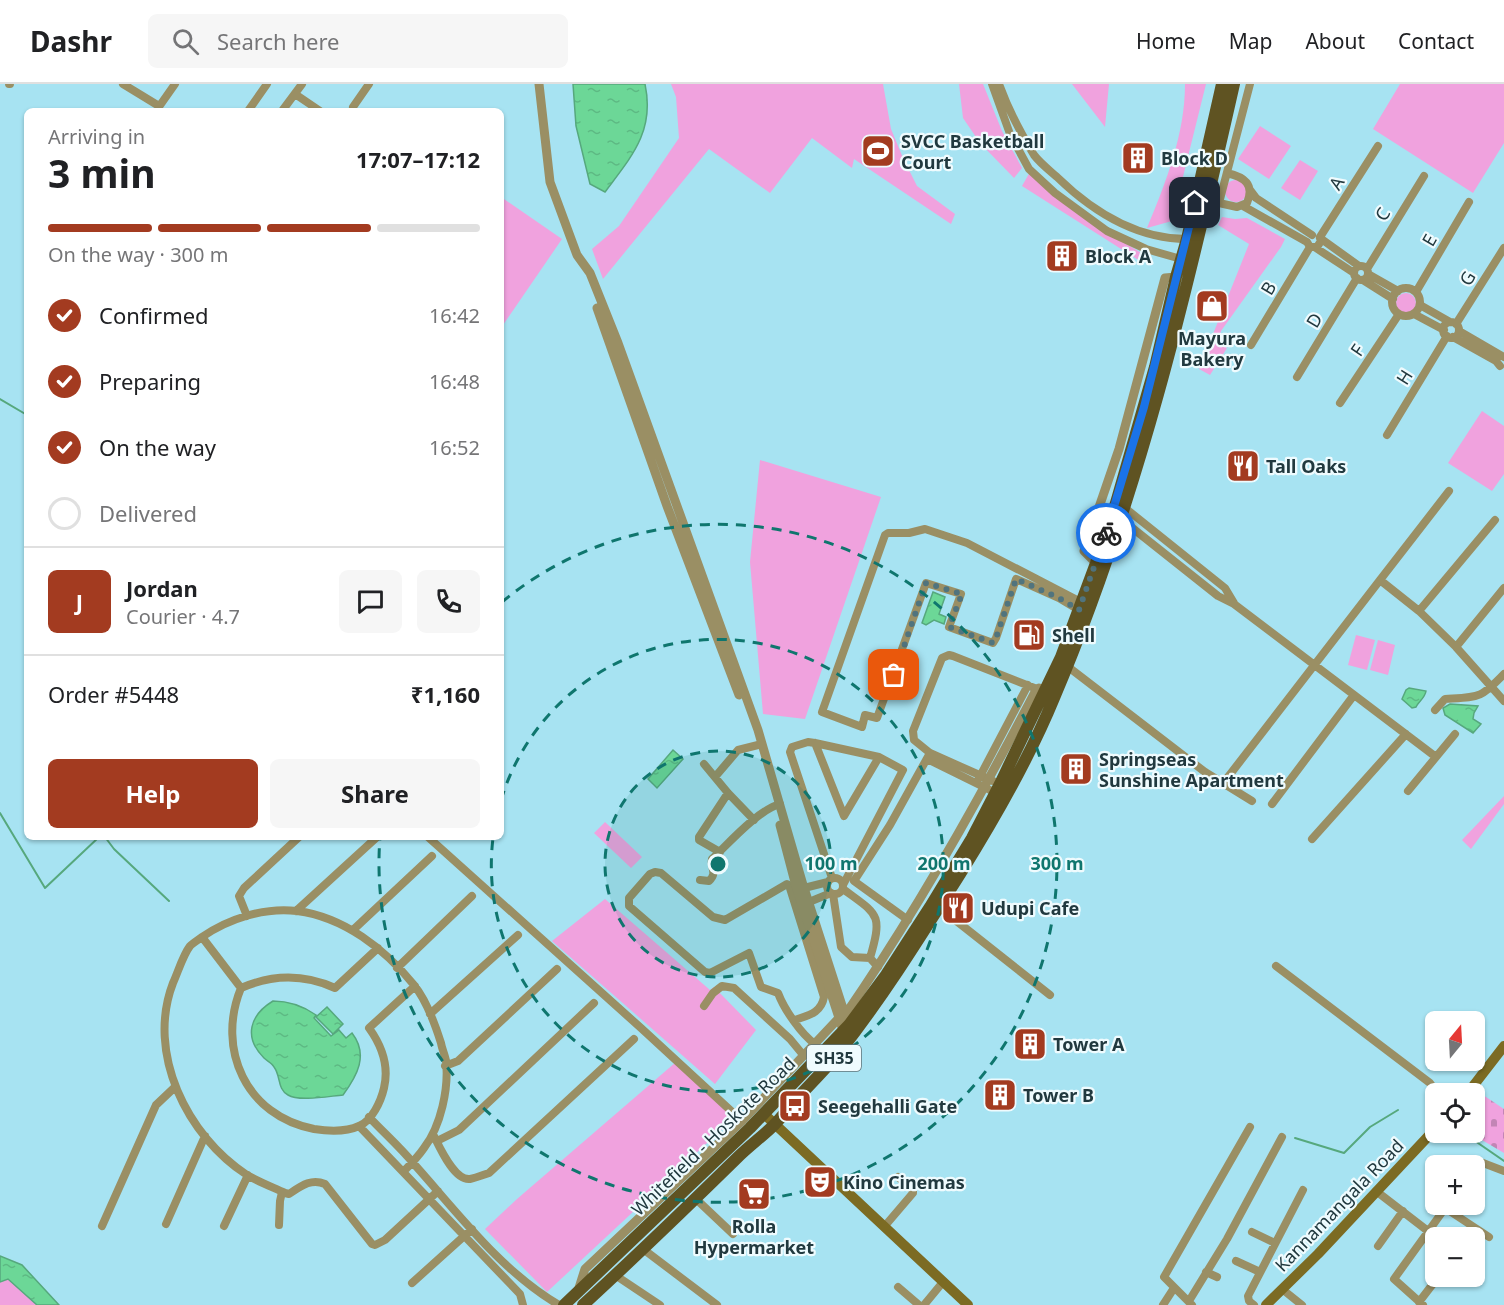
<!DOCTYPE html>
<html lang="en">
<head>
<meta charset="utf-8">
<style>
	body { margin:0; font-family:"Noto Sans",sans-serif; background:#f6f6f6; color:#202124; height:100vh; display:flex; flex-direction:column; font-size:22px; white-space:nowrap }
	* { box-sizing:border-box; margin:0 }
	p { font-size:20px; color:#757577 }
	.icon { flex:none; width:33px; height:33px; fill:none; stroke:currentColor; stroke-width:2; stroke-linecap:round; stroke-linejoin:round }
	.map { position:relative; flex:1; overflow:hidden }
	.panel { position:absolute; left:24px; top:24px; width:480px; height:732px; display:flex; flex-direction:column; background:#fff; border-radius:9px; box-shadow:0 2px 4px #0004 }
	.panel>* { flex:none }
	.needle { width:39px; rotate:18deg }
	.controls { position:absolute; left:1425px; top:927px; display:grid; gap:12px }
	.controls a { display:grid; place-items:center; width:60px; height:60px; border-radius:9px; background:#fff; box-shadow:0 2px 4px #0004; font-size:30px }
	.pin { position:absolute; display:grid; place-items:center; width:51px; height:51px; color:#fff; margin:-26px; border-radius:12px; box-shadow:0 3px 9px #0006 }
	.courier { position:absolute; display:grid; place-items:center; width:60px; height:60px; margin:-30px; border:4px solid #1a73e8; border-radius:50%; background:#fff; color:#222; box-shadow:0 2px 8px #0007 }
	.overview em { font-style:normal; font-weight:700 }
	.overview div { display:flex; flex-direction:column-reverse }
	.overview { display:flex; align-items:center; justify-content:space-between; height:102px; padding:0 24px }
	h1 { font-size:39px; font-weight:700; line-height:45px }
	.bar { display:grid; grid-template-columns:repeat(4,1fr); gap:9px 6px; align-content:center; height:72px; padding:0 24px }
	.bar i { height:8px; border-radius:4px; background:#e0e0e0 }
	.bar .active { background:#a33b20 }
	.bar p { grid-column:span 4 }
	.line { display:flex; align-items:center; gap:15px; padding:0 24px; border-top:2px solid #e0e0e0 }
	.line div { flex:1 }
	.round { display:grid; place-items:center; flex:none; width:63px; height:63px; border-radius:9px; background:#f6f6f6 }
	ol { padding:0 24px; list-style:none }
	li { display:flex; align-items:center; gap:18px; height:66px }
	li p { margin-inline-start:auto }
	li .icon { padding:6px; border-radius:50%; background:#a33b20; color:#fff; stroke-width:4 }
	li:last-child { color:#757577 }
	li i { width:33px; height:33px; border:3px solid #e0e0e0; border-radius:50% }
	.action { display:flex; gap:12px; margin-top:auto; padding:12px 24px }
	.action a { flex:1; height:69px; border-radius:9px; background:#a33b20; color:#fff; font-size:24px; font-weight:700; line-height:69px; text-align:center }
	.action a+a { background:#f6f6f6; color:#202124 }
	header { display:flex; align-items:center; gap:36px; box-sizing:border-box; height:84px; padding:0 30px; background:#fff; border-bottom:2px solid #e0e0e0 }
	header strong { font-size:28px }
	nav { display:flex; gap:33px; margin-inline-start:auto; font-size:21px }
	.search { width:420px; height:54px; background:#f6f6f6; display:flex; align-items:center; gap:15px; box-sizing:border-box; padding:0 21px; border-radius:9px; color:#757577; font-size:22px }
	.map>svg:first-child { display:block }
	.green { fill:#f0a2de }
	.cemetery { fill:url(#cemetery-stones) }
	.water { fill:url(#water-ripples); stroke:#56a87d; stroke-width:1.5 }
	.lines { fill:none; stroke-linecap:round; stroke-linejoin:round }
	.stream { stroke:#56a87d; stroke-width:2 }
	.minor { stroke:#9a8f64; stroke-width:8 }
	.tertiary { stroke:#9a8f64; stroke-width:9 }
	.secondary { stroke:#7c6b23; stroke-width:10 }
	.primary { stroke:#5f5322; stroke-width:12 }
	.done { stroke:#50747e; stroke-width:6; stroke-dasharray:0 10.8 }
	.route { stroke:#1a73e8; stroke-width:8 }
	.ring { fill:none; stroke:#0f766e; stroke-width:3; stroke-dasharray:10 8 }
	.labels { text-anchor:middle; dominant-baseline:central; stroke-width:4.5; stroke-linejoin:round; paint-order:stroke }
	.shield { fill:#effbfe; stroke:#5f7378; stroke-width:1.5 }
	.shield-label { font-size:16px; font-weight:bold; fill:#21393f }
	.poi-label { font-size:18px; font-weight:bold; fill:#21393f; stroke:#effbfe; text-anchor:start }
	.street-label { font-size:18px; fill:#21393f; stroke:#effbfe }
	.centre { fill:#0f766e; stroke:#effbfe; stroke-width:3 }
	.ring-label { font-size:18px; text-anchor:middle; font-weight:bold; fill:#0f766e; stroke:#effbfe; stroke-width:4.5; stroke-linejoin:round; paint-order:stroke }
</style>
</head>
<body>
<header>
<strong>Dashr</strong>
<div class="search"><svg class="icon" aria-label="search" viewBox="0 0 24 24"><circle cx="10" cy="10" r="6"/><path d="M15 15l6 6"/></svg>Search here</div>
<nav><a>Home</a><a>Map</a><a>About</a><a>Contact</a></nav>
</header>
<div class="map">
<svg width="1504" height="1221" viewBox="0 0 1504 1221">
	<defs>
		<pattern id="cemetery-stones" width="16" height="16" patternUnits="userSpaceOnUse" patternTransform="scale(1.5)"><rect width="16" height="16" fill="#f0a2de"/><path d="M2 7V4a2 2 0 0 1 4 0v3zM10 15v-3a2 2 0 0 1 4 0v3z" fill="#c285b5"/></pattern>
		<pattern id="water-ripples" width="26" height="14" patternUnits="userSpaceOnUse" patternTransform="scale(1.5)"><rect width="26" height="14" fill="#6cd797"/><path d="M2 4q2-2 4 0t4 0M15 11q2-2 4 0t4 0" fill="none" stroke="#5db983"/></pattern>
	</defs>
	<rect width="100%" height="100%" fill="#a7e3f2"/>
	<path class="green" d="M671,0H883L891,45L903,74L917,102L955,130L951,140L854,75L852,84L812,54L770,109L709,65L603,195L592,165L619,142L679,54L676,13Z
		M959,0H983L1002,47L1022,84L1014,94L980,59L963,34Z
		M1072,0H1109L1105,43Z
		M1185,0H1206L1172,137L1147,144C1166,98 1185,50 1185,0Z
		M1400,0H1504V59L1473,109L1373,45Z
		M1260,42L1291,62L1269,95L1238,75Z
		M1300,76L1318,87L1300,116L1281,104Z
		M1030,88L1092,139L1143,170L1140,177L1022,102Z
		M1225 107a11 11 0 1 1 22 0a11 11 0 1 1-22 0Z
		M501,113L562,155L501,244Z
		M1222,133L1235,135L1247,134L1285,155L1281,163L1221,247L1218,259L1227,264L1210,291L1199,285L1249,160L1218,141Z
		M1396 219a10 10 0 1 1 20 0a10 10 0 1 1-20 0Z
		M1482,327L1504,342V390L1492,407L1448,379Z
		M760,376L881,413L805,635L763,630L750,478Z
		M1356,551L1375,556L1367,586L1348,581Z
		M1378,556L1395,561L1388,591L1370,586Z
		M906,583L919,587L909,615L897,610Z
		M1504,712V720L1471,765L1462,756Z
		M605,738L642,773L631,784L594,749Z
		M605,815L710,906L714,903L756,946L715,1000L552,857Z
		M676,978L735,1033L547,1208L485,1145L517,1115Z
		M8,1195L37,1221H0V1198Z"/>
	<path class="cemetery" d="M1480,1009L1504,1025V1069L1470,1049L1474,1048L1475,1015Z"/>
	<path class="water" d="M573,0H645C655,47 632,72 605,108L590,100L576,42Z
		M933,508L945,513L939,530L946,533L944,540L934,536L926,541L922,539Z
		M1409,604L1426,607C1425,614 1419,617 1416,623L1412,624L1402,615L1406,606Z
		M1450,620L1478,622L1474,629L1473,635L1481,640L1473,649L1445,631L1443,624Z
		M673,666L683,675L657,704L648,695Z
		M273,917C289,917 303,922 316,931L314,934L331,952L339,946L346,954L352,949C369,971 357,992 343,1011C330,1012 299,1018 288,1011C277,1005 281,992 274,983C272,979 267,977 264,974C243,953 250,931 273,917Z
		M327,923L343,940L333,950L316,933Z
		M0,1172L22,1181L59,1221H37L8,1195L0,1198Z"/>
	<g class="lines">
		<path class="stream" d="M0,315L27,331
			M0,729L45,804L99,753
			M105,753L114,765L169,817
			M1462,1048L1504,1077
			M1295,1054L1344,1069L1370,1043L1398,1026"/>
		<path class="minor" d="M9,0H10
			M123,0L159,22
			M992,0L1010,50L1029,85L1055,109L1107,147L1146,165L1181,175
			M999,0C1008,25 1020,48 1034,71C1040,79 1049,86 1057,93C1093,128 1136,155 1187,155
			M295,10L320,27
			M353,23L369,0
			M156,27L175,0
			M248,27L267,0
			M282,27L302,0
			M1250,106L1256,114L1312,151
			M1219,119L1250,0
			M1243,122L1307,158L1310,163H1317L1321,157
			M1205,133L1219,119L1237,123L1247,119C1255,100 1244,93 1227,89
			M1320,153L1378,62
			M1320,154L1359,182
			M1316,164L1354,189
			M1354 189a7 7 0 1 1 14 0a7 7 0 1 1-14 0Z
			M1367,185L1424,92
			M1368,190L1398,207
			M1363,196L1393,215
			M1392 218a14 14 0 1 1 28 0a14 14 0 1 1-28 0Z
			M1416,208L1469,118
			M1420,221L1450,238
			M1414,230L1444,246
			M1443 246a8 8 0 1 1 16 0a8 8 0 1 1-16 0Z
			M1456,240L1504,164
			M1459,247L1504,273
			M1453,253L1496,277L1500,282
			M1251,261L1310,163
			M1297,293L1357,194
			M1340,319L1399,230
			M1387,351L1447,252
			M1449,407L1380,496L1419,527L1456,563L1504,617
			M1125,424L1225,504L1234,519
			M1121,435L1218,512L1234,520L1436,673
			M1079,526L1059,514L1016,495L996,554L993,559L949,543L961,510L926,499L877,634L865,631L862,643L822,628L885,451L888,449H909L925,445L967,459L1081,518
			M1419,527L1495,436
			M1456,563L1504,504
			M1067,582L1205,688L1252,717
			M1435,626L1445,615C1479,613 1480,615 1504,590
			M815,659L844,732L879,673
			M927,675L996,709
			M704,680L728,709L754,736
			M715,693L738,666L762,660
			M1228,693L1380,496
			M993,697L930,669L914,656L913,647L942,574L949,571L953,572L1037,605
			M977,698L1028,601
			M1408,707L1455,650
			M1272,720L1354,611
			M428,753L641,944L742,1037
			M1312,755L1406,650
			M720,768L699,756V753L728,709
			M827 802a8 8 0 1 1 16 0a8 8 0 1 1-16 0Z
			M832,794L790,668L792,663L808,658L815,659L879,673L903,686L843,801
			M700,796L709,797C718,789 710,784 712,775C729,759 758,726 780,720
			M804,804L828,798
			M843,805C878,831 883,829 870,874L878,883
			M833,810L841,863L852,873L870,874
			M809,818L831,809
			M940,824L1050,911
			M296,827L377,753
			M247,832L239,812L244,804L299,753
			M908,836L854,797L890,741L930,669
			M353,846L432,772
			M202,853C198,856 193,859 190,862C183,871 178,888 173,899C146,969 187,1052 247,1091C259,1098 272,1103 285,1109L289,1110C301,1102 311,1094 325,1100L372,1160L375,1161L385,1156L438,1107
			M378,864L335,904C304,890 273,890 241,904C216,965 246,1032 314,1045C327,1047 346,1048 359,1042C372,1037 381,1017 384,1004C389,983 382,962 369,944L415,902
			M1276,882L1430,999L1438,1010
			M397,884L472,812
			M241,904L202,853C228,835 264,823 297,827C344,833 385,865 414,901C427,917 435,940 441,959C442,965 445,971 446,977C449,1004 441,1042 424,1064C418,1073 410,1081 403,1088
			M704,922L713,909L722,902L734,904L790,955L804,972
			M430,930L518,851
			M795,936C809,931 821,929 824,913L789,801L787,800L725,836L713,833L661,789L655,788L650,790L629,814V822L705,888L710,889L749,869L761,903L778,909C784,925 801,950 815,960
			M445,982L458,977L557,885
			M369,1033C384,1049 400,1063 414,1080C458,1129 501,1187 559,1221
			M359,1042L520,1210L523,1221
			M433,1050C439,1062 454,1097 470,1095C476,1094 483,1091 489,1089L634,955
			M437,1057L459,1046L594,919
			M1474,1085L1480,1079H1483L1504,1087
			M1376,1107L1437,1154
			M696,1115L733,1150
			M1445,1124L1489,1153
			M166,1140L205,1052
			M279,1141L280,1117L282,1108
			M102,1142L156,1021L175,1003
			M224,1142L248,1091
			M884,1143L913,1109V1106L898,1093
			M1252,1148L1275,1159
			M1378,1162L1403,1127
			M643,1165L717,1221
			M1236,1177L1260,1188
			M1206,1188L1217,1193
			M615,1191L660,1221
			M412,1199L472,1145
			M898,1203L919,1221
			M1282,1205L1302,1221
			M1189,1217L1227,1155L1282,1053
			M1419,1218L1439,1192
			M924,1221L943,1198
			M1163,1221L1174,1204
			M1192,1221L1164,1193L1250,1043
			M1254,1221L1249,1217L1248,1212L1303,1106
			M1423,1221L1394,1195L1448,1120"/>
		<path class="tertiary" d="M539,0L550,98L577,171L590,189L618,259L758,646L803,801L845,931L852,945
			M597,224L667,422L739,611
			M1096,479L1084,467L1119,365L1165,194L1176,193
			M780,741L796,802L843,946L847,950
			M578,1207L585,1185L742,1037L839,934L845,931C917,827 978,718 1036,606L1039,604L1046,606"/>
		<path class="secondary" d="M1467,1010L1504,962
			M764,1030L968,1221
			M1266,1221L1318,1170L1436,1044"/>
		<path class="primary" d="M564,1221L750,1044L849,941L886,891L930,823L972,754L1000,700L1061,573L1096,479L1116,419L1155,283L1176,193L1187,155L1222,0
			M583,1221C635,1173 686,1124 737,1074C749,1062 763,1052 774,1041C781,1034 787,1026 793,1019C809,1001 826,985 841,966C885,910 922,850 960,790C995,734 1029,675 1054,614C1138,416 1187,208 1234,0"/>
	</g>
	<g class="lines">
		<path class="done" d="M894,591L926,499L962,510L949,543L993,559L996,554L1016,495L1059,514L1079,526L1106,449"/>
		<path class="route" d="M1106,449L1144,323L1195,119"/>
	</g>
	<circle cx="718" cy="780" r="113" fill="#0f766e" fill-opacity=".12"/>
	<g class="ring">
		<circle cx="718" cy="780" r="113"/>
		<path d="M501 716A226 226 0 1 1 493 754"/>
		<path d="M502 518A339 339 0 1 1 380 753"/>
	</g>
	<defs>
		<symbol id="stadium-square" viewBox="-11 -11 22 22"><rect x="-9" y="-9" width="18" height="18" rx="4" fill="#a33b20" stroke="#effbfe"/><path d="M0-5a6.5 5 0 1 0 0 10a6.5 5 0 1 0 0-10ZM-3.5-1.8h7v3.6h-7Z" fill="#fff"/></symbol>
		<symbol id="building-square" viewBox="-11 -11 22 22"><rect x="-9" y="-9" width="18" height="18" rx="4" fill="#a33b20" stroke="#effbfe"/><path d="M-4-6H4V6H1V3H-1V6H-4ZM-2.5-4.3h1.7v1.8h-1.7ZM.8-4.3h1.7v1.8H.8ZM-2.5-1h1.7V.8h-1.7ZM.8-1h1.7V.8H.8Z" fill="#fff"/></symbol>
		<symbol id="shop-square" viewBox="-11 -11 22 22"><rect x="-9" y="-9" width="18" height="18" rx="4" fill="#a33b20" stroke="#effbfe"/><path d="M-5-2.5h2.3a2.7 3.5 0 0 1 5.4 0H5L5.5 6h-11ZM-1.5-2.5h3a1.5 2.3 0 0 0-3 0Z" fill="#fff"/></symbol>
		<symbol id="restaurant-square" viewBox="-11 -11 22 22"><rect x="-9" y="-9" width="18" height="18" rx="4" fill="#a33b20" stroke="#effbfe"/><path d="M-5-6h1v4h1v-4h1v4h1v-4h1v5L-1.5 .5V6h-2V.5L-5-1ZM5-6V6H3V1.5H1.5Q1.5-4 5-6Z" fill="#fff"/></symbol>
		<symbol id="fuel-square" viewBox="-11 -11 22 22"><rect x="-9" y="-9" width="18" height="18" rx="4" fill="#a33b20" stroke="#effbfe"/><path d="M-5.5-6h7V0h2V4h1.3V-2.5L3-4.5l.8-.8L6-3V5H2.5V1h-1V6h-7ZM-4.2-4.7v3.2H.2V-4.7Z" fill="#fff"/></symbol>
		<symbol id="bus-square" viewBox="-11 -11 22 22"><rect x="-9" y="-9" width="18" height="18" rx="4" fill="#a33b20" stroke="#effbfe"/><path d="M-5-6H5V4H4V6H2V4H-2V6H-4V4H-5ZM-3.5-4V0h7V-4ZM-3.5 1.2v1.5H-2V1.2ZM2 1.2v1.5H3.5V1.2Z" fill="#fff"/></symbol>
		<symbol id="theatre-square" viewBox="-11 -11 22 22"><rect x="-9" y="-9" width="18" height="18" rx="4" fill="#a33b20" stroke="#effbfe"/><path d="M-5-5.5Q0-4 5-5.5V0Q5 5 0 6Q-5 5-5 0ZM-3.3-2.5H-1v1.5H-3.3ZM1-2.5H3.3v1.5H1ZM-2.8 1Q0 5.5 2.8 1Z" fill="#fff"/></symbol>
		<symbol id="supermarket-square" viewBox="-11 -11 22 22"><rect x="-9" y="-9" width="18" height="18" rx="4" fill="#a33b20" stroke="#effbfe"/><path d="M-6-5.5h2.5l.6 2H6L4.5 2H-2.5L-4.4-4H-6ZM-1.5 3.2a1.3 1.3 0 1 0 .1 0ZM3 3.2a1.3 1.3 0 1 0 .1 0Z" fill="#fff"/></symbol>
	</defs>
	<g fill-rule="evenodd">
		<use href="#stadium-square" x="859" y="48" width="38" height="38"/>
		<use href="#building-square" x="1119" y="55" width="38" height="38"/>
		<use href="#building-square" x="1043" y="153" width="38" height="38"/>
		<use href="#shop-square" x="1193" y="203" width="38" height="38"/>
		<use href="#restaurant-square" x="1224" y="363" width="38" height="38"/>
		<use href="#fuel-square" x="1010" y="532" width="38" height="38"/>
		<use href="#building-square" x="1057" y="666" width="38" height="38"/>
		<use href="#restaurant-square" x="939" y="805" width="38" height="38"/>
		<use href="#building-square" x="1011" y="941" width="38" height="38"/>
		<use href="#building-square" x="981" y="992" width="38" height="38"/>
		<use href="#bus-square" x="776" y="1003" width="38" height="38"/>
		<use href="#theatre-square" x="801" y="1079" width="38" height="38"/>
		<use href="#supermarket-square" x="735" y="1091" width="38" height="38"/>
	</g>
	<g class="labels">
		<rect class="shield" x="807" y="961" width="54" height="26" rx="4.5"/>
		<g class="shield-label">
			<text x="834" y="974">SH35</text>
		</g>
		<g class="poi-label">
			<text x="901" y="57">SVCC Basketball<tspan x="901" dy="21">Court</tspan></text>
			<text x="1161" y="74">Block D</text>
			<text x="1085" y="172">Block A</text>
			<text x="1212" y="254" text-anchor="middle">Mayura<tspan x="1212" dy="21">Bakery</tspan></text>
			<text x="1266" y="382">Tall Oaks</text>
			<text x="1052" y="551">Shell</text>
			<text x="1099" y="675">Springseas<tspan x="1099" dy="21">Sunshine Apartment</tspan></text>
			<text x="981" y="824">Udupi Cafe</text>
			<text x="1053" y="960">Tower A</text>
			<text x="1023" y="1011">Tower B</text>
			<text x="818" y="1022">Seegehalli Gate</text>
			<text x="843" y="1098">Kino Cinemas</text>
			<text x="754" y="1142" text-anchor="middle">Rolla<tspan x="754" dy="21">Hypermarket</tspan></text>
		</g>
		<g class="street-label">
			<text transform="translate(1336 99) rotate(-58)">A</text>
			<text transform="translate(1382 130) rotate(-58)">C</text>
			<text transform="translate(1429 156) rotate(-60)">E</text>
			<text transform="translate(1467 194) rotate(-58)">G</text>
			<text transform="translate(1268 204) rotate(-59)">B</text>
			<text transform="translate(1314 236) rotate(-59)">D</text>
			<text transform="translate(1357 266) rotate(-56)">F</text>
			<text transform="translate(1404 293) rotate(-58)">H</text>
			<text transform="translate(713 1052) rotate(-44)">Whitefield - Hoskote Road</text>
			<text transform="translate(1339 1121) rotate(-46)">Kannamangala Road</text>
		</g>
	</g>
	<circle cx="718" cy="780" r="9" class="centre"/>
	<g class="ring-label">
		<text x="831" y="786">100 m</text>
		<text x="944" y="786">200 m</text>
		<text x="1057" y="786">300 m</text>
	</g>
</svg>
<div class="controls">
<a><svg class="needle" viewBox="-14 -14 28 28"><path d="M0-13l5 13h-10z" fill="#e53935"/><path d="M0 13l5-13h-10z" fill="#757577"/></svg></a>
<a><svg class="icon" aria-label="locate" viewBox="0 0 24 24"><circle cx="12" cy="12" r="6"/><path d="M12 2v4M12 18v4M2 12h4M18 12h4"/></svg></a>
<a>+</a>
<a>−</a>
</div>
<div class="pin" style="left:894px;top:591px;background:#ea580c"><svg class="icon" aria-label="bag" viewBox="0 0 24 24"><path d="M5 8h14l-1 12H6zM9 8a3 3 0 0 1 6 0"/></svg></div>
<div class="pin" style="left:1195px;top:119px;background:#1f2937"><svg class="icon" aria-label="home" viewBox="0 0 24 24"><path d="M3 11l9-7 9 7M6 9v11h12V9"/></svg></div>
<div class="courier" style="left:1106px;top:449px"><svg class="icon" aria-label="bike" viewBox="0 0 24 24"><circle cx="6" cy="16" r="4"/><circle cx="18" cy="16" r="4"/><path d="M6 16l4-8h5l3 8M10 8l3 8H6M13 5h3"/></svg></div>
<section class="panel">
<div class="overview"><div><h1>3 min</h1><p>Arriving in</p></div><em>17:07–17:12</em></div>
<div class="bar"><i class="active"></i><i class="active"></i><i class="active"></i><i></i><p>On the way · 300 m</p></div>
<ol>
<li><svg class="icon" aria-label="check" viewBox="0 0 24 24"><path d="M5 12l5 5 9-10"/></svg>Confirmed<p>16:42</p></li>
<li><svg class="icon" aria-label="check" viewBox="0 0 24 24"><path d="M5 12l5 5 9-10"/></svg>Preparing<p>16:48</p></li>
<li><svg class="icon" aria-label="check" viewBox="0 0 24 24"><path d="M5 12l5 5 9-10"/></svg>On the way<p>16:52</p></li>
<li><i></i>Delivered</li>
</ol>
<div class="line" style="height:108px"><b class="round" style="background:#a33b20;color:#fff">J</b><div><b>Jordan</b><p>Courier · 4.7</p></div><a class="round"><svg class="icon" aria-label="chat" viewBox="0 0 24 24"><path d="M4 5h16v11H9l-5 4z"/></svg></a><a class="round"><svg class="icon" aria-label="phone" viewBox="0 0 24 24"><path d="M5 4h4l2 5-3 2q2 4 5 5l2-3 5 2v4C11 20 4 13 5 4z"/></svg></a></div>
<div class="line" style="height:78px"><div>Order #5448</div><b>₹1,160</b></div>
<div class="action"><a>Help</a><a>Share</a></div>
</section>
</div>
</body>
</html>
